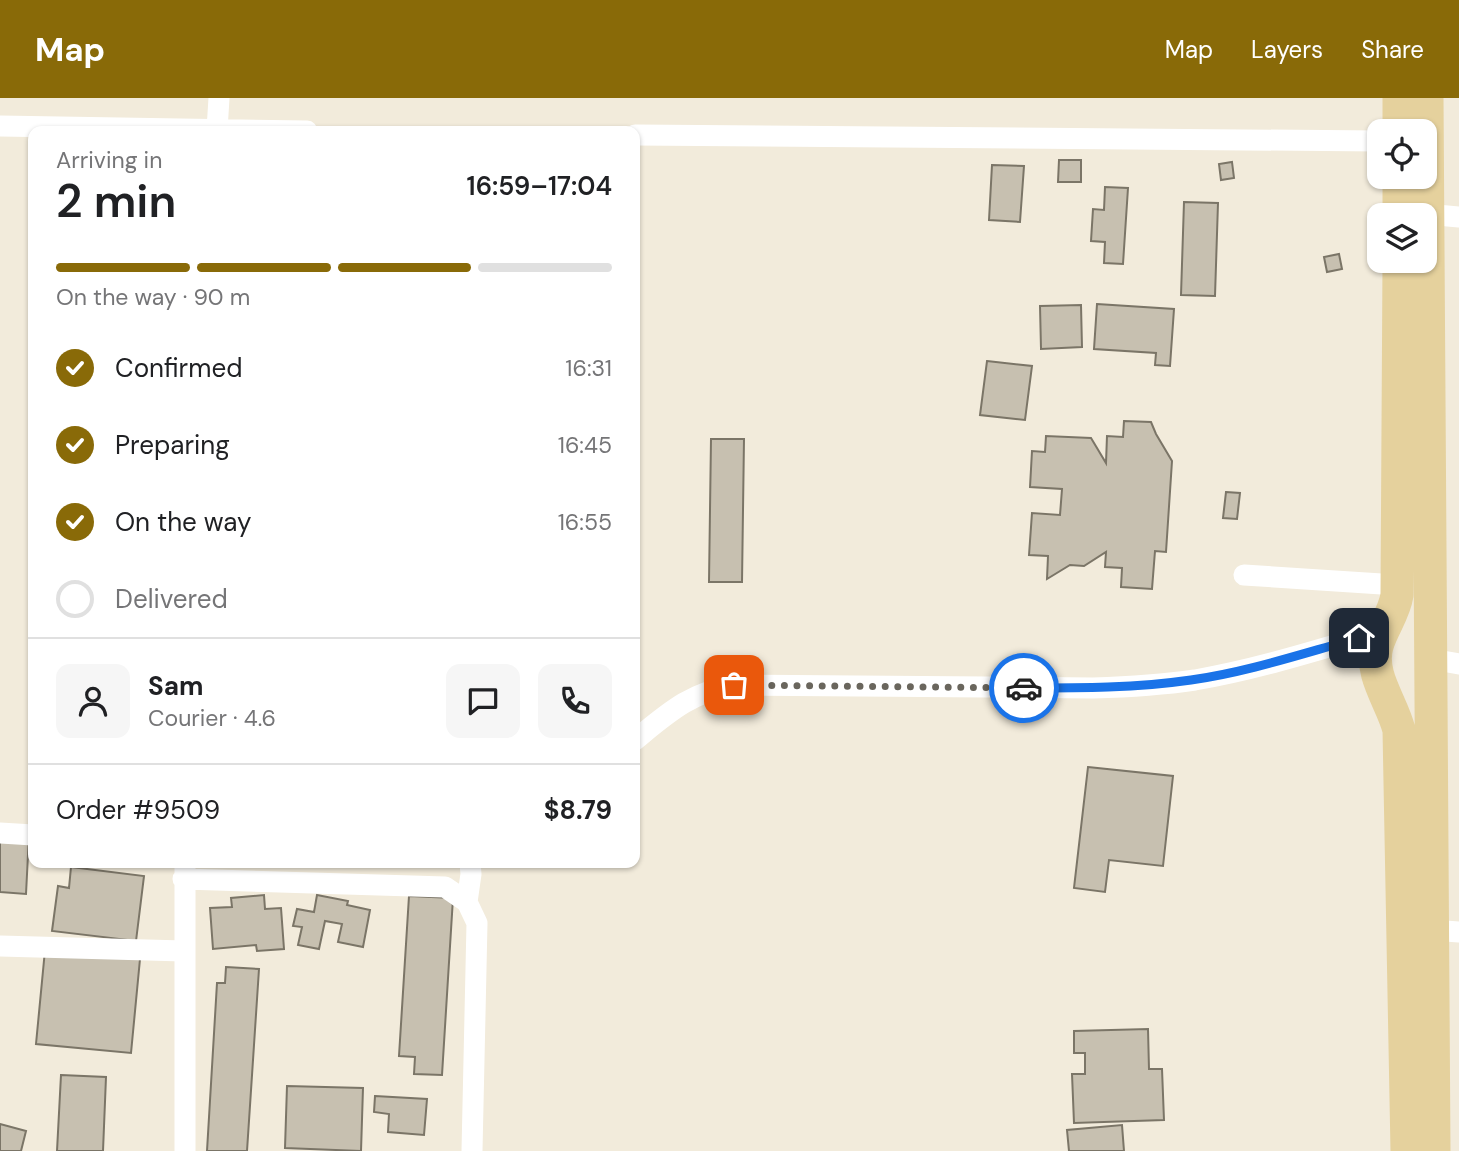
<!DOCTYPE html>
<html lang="en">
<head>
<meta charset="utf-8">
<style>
	body { margin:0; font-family:"DM Sans",sans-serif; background:#f6f6f6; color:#202124; height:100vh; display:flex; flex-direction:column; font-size:26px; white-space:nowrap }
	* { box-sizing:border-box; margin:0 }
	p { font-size:23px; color:#757577 }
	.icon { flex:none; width:38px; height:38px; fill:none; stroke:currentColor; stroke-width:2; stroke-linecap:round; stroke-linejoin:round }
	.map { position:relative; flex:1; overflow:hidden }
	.details { position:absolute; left:28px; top:28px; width:612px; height:742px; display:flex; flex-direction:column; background:#fff; border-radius:14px; box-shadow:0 2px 5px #0004 }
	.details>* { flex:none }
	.fabs { position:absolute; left:1367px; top:21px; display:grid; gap:14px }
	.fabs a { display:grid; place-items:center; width:70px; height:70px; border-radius:14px; background:#fff; box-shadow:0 2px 5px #0004; font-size:35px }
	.pin { position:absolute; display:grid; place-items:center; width:60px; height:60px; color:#fff; margin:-30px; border-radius:14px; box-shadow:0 4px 10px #0006 }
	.courier { position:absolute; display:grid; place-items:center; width:70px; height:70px; margin:-35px; border:5px solid #1a73e8; border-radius:50%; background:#fff; color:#222; box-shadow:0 2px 9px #0007 }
	.summary em { font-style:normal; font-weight:600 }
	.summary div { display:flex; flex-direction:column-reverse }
	.summary { display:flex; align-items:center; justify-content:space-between; height:119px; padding:0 28px }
	h1 { font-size:46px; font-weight:600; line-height:52px }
	.bar { display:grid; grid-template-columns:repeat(4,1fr); gap:10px 7px; align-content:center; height:84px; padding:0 28px }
	.bar i { height:9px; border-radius:5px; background:#e0e0e0 }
	.bar .selected { background:#896a08 }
	.bar p { grid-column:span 4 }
	.line { display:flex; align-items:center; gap:18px; padding:0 28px; border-top:2px solid #e0e0e0 }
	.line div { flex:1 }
	.round { display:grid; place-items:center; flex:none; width:74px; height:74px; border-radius:14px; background:#f6f6f6 }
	ol { padding:0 28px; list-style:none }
	li { display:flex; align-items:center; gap:21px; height:77px }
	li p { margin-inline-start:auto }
	li .icon { padding:7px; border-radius:50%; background:#896a08; color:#fff; stroke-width:4 }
	li:last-child { color:#757577 }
	li i { width:38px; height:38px; border:4px solid #e0e0e0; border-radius:50% }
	header { display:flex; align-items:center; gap:42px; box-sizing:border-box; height:98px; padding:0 35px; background:#896a08; color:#fff }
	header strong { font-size:33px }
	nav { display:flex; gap:38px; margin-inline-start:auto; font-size:24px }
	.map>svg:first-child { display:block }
	.building { fill:#c7c0b0; stroke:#7b7567; stroke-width:2 }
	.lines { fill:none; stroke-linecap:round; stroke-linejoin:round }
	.street { stroke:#fff; stroke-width:21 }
	.primary { stroke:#e5d19d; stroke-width:33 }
	.done { stroke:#6a665d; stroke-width:7; stroke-dasharray:0 12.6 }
	.route { stroke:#1a73e8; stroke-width:9 }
</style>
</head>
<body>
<header>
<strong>Map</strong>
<nav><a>Map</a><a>Layers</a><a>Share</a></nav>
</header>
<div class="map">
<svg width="1459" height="1053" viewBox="0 0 1459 1053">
	<rect width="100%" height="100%" fill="#f2ebdb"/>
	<path class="building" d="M1059,62H1081V84H1058Z
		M1232,64L1234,80L1221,82L1219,66Z
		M992,67L1024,68L1020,124L989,122Z
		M1105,89L1128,90L1123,166L1104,165L1105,144L1091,143L1093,111L1104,112Z
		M1184,104L1218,105L1215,198L1181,197Z
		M1339,156L1342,171L1327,174L1324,159Z
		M1097,206L1174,211L1170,268L1155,267L1156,255L1094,251Z
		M1081,207L1082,249L1041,251L1040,208Z
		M987,263L1032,268L1025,322L980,317Z
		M1124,323L1151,324L1156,336L1172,363L1166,454L1155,453L1152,491L1121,489L1122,470L1105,469L1106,454L1084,468L1070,467L1047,481L1048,458L1029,457L1032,415L1060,417L1062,391L1030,389L1032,353L1045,354L1046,338L1091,340L1106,365L1107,338L1123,339Z
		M711,341H744L742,484H709Z
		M1226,394L1240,395L1237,421L1223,420Z
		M1088,669L1173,678L1163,768L1109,762L1105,794L1074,790Z
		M0,735L29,737L26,796L0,794Z
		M71,769L144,778L136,843L52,833L58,788L69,790Z
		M264,797L265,811L281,810L284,851L257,853L256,847L213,851L210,810L232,809L231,800Z
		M317,797L348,803L347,807L370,812L363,849L338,844L342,826L325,823L319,851L298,847L302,829L293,828L297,811L314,814Z
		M409,798L453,800L442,977L414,976L415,959L399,958Z
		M45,852L140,861L131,955L36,946Z
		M226,869L259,871L247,1053H207L217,885H225Z
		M1148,931L1149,971H1162L1164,1022L1074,1025L1072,976H1085V955H1074V933Z
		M61,977L106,979L103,1053H57Z
		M287,988L363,990L361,1053L285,1050Z
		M375,998L427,1001L424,1037L388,1034L389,1016L374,1014Z
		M0,1026L26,1033L21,1053H0Z
		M1122,1027L1124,1053H1069L1067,1032Z"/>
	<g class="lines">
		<path class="street" d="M0,28L307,33
			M217,32L219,0
			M635,37L1379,43
			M1426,116L1459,119
			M1244,477L1397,487
			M1431,561L1459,566
			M635,642C668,615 691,594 734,587L1093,590C1127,589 1161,587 1195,582C1259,571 1321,551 1383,533
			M0,735L33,737
			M183,781L445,789L467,804L477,825L472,1053
			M467,804L471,776L470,765
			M1432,832L1459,834
			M0,848L184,853
			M185,1053V765"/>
		<path class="primary" d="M1427,0L1434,1053
			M1399,33V0
			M1399,117V79
			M1399,163L1397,497C1394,516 1382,530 1377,548C1369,577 1392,604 1399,632L1407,1053"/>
	</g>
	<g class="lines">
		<path class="done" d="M734,587L1024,590"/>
		<path class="route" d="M1024,590C1080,590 1136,590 1191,582C1248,574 1304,555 1359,540"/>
	</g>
</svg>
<div class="fabs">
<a><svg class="icon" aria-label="locate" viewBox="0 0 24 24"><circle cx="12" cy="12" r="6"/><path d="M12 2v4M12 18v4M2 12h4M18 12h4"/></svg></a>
<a><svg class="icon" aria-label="layers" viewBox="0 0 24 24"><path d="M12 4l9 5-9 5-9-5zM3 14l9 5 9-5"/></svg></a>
</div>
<div class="pin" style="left:734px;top:587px;background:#ea580c"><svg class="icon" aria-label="bag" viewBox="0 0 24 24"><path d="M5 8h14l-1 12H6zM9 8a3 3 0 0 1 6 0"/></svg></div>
<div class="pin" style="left:1359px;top:540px;background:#1f2937"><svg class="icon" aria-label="home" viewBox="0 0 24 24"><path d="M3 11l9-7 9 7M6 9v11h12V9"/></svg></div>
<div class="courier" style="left:1024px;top:590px"><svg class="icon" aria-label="car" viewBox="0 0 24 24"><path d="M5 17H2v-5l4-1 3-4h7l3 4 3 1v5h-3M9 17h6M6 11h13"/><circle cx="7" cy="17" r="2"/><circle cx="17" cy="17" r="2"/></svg></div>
<section class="details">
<div class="summary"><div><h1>2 min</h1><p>Arriving in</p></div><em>16:59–17:04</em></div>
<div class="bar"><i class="selected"></i><i class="selected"></i><i class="selected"></i><i></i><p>On the way · 90 m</p></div>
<ol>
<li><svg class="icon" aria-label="check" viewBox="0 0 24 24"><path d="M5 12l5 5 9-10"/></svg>Confirmed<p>16:31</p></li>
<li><svg class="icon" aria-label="check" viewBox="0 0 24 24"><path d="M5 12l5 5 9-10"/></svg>Preparing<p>16:45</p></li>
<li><svg class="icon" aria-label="check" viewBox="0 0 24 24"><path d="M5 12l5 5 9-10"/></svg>On the way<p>16:55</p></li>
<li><i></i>Delivered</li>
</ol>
<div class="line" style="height:126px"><a class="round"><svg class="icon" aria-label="person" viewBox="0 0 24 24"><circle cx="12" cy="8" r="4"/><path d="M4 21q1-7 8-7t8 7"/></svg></a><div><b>Sam</b><p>Courier · 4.6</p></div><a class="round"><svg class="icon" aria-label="chat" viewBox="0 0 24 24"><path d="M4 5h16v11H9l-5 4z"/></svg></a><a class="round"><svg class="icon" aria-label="phone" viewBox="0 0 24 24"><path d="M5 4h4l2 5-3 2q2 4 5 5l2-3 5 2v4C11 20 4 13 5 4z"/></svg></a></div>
<div class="line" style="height:91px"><div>Order #9509</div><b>$8.79</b></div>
</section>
</div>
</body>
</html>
